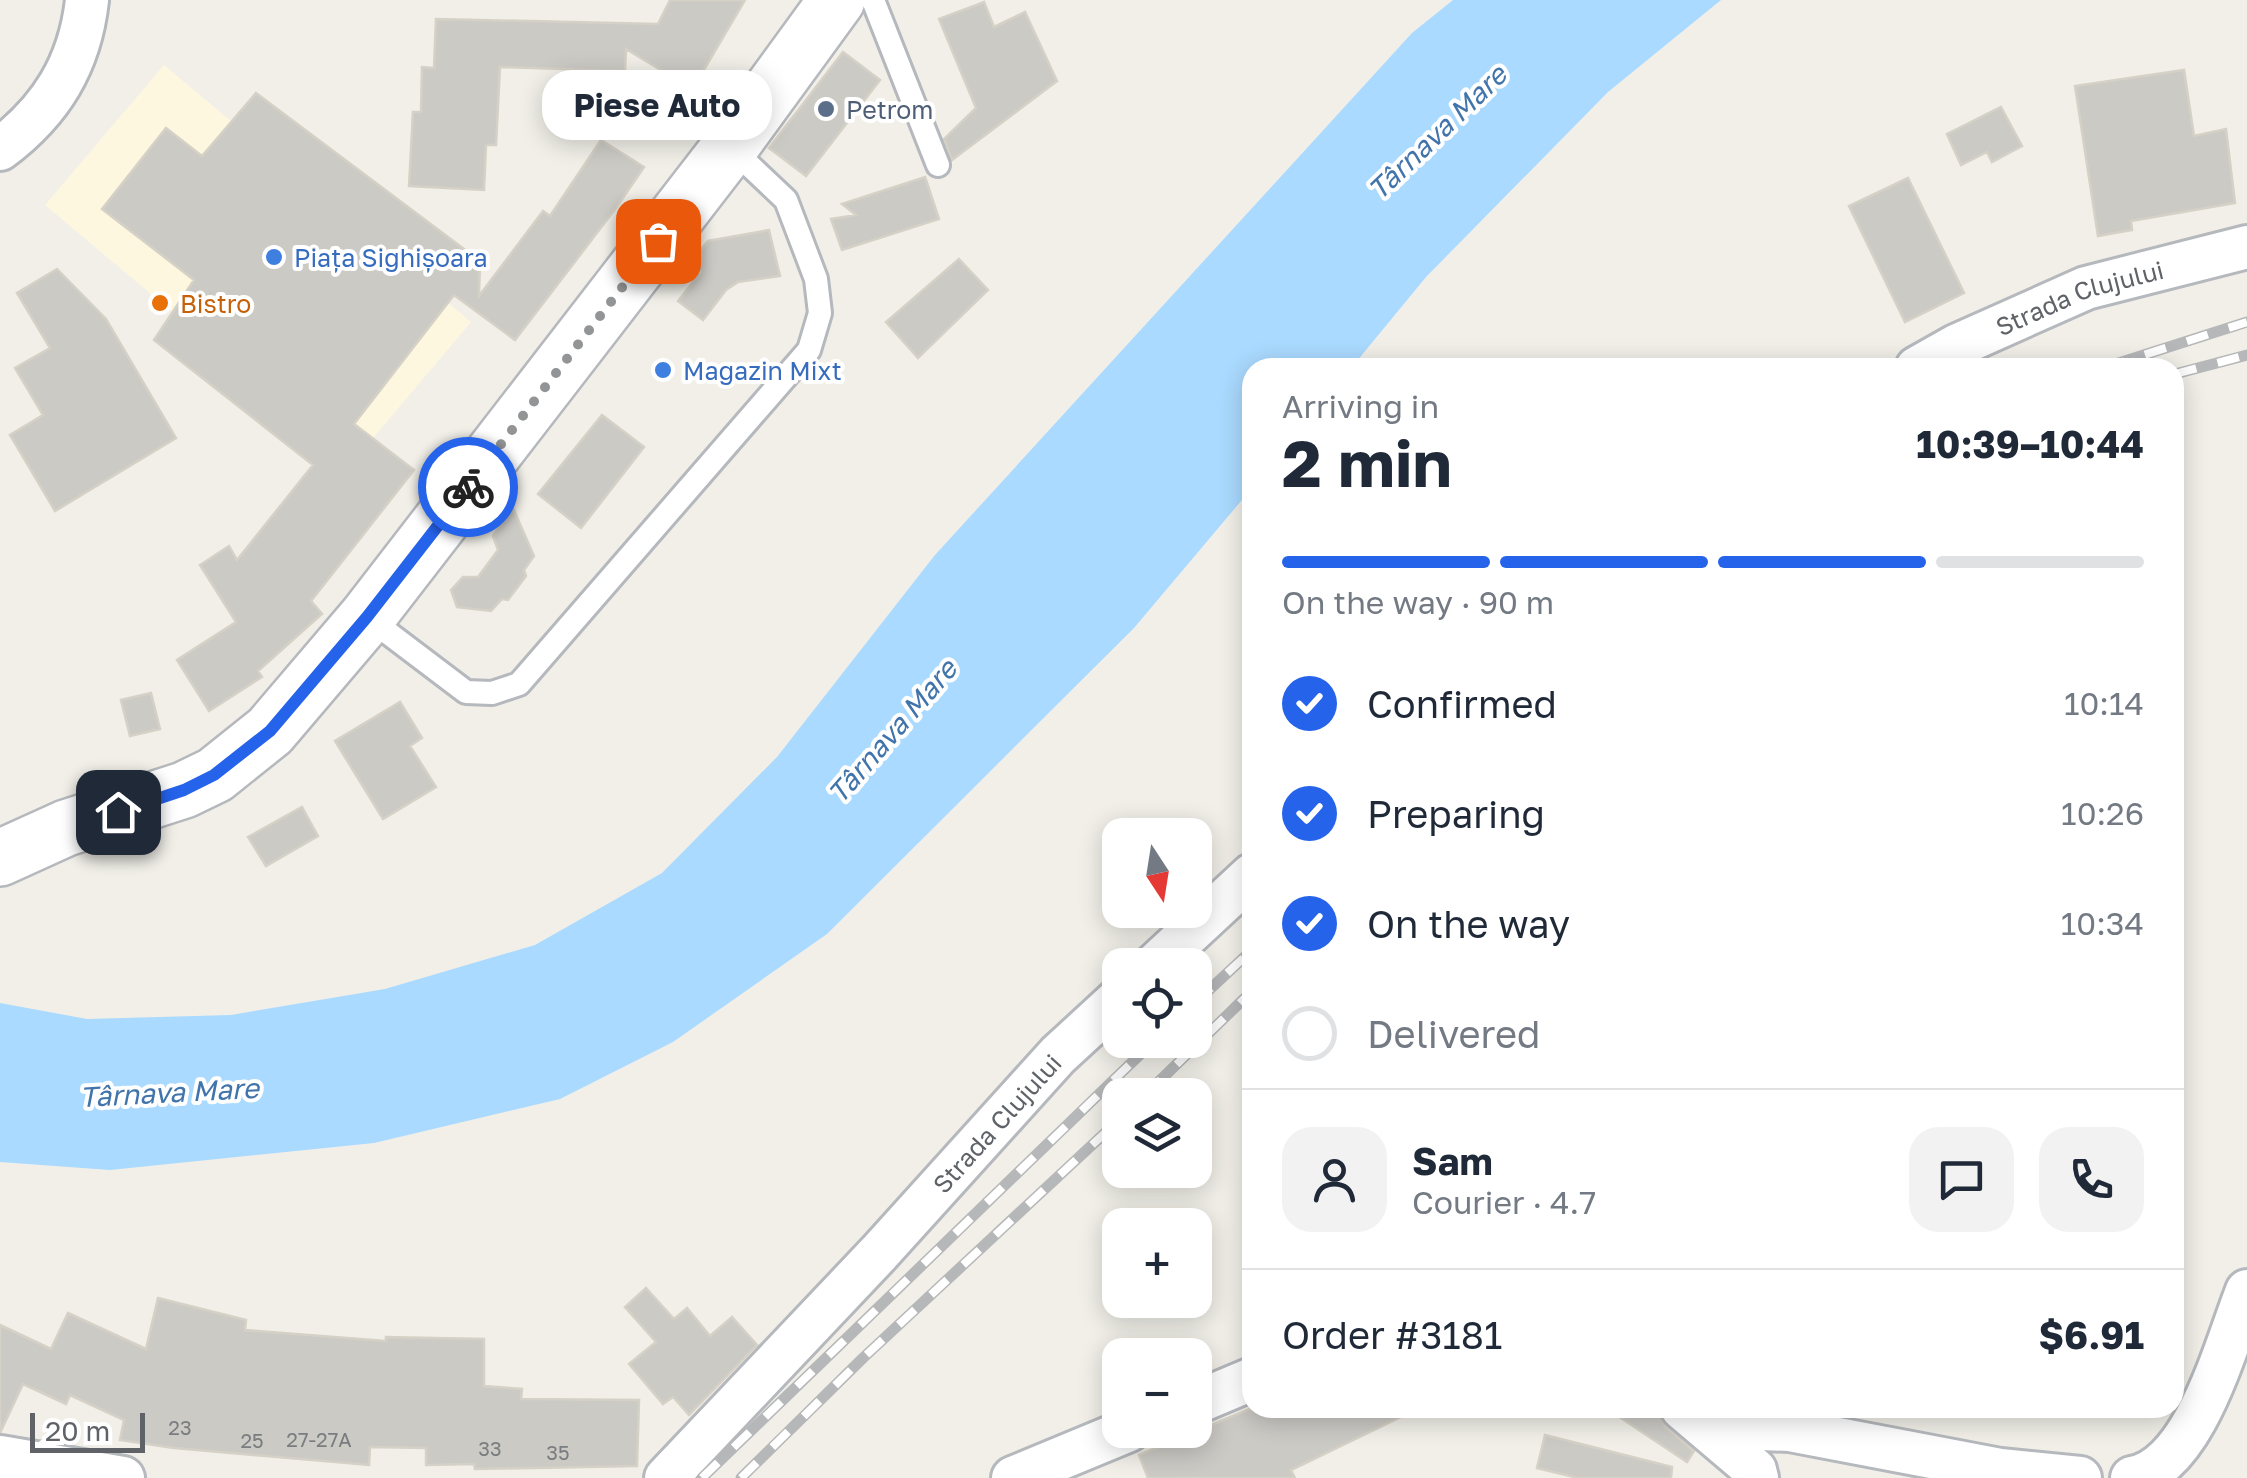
<!DOCTYPE html>
<html lang="en">
<head>
<meta charset="utf-8">
<style>
	body { margin:0; font-family:"Golos Text",sans-serif; background:#f2f2f3; color:#1f2937; height:100vh; display:flex; flex-direction:column; font-size:38px; white-space:nowrap }
	* { box-sizing:border-box; margin:0 }
	p { font-size:32px; color:#747a83 }
	.icon { flex:none; width:55px; height:55px; fill:none; stroke:currentColor; stroke-width:2; stroke-linecap:round; stroke-linejoin:round }
	.map { position:relative; flex:1; overflow:hidden }
	.drawer { position:absolute; left:1242px; top:358px; width:942px; height:1060px; display:flex; flex-direction:column; background:#fff; border-radius:30px; box-shadow:0 5px 25px #0003 }
	.drawer>* { flex:none }
	.needle { width:65px; rotate:168deg }
	.buttons { position:absolute; left:1102px; top:818px; display:grid; gap:20px }
	.buttons a { display:grid; place-items:center; width:110px; height:110px; border-radius:20px; background:#fff; box-shadow:0 5px 25px #0003; font-size:50px }
	.scale { position:absolute; left:30px; bottom:25px; width:115px; box-sizing:border-box; padding-left:10px; border:5px solid #5f6368; border-top:0; font-size:28px; line-height:35px; white-space:nowrap; color:#5f6368; -webkit-text-stroke:8px #fff; paint-order:stroke }
	.pin { position:absolute; display:grid; place-items:center; width:85px; height:85px; color:#fff; margin:-42px; border-radius:20px; box-shadow:0 5px 15px #0006 }
	.courier { position:absolute; display:grid; place-items:center; width:100px; height:100px; margin:-50px; border:8px solid #2563eb; border-radius:50%; background:#fff; color:#222; box-shadow:0 2px 12px #0007 }
	.bubble { position:absolute; height:70px; border-radius:30px; background:#fff; box-shadow:0 5px 25px #0003; font-size:32px; font-weight:700; line-height:70px; text-align:center }
	.head em { font-style:normal; font-weight:700 }
	.head div { display:flex; flex-direction:column-reverse }
	.head { display:flex; align-items:center; justify-content:space-between; height:170px; padding:0 40px }
	h1 { font-size:65px; font-weight:700; line-height:75px }
	.bar { display:grid; grid-template-columns:repeat(4,1fr); gap:15px 10px; align-content:center; height:120px; padding:0 40px }
	.bar i { height:12px; border-radius:8px; background:#e0e1e3 }
	.bar .current { background:#2563eb }
	.bar p { grid-column:span 4 }
	.line { display:flex; align-items:center; gap:25px; padding:0 40px; border-top:2px solid #e0e1e3 }
	.line div { flex:1 }
	.round { display:grid; place-items:center; flex:none; width:105px; height:105px; border-radius:30px; background:#f2f2f3 }
	ol { padding:0 40px; list-style:none }
	li { display:flex; align-items:center; gap:30px; height:110px }
	li p { margin-inline-start:auto }
	li .icon { padding:10px; border-radius:50%; background:#2563eb; color:#fff; stroke-width:4 }
	li:last-child { color:#747a83 }
	li i { width:55px; height:55px; border:5px solid #e0e1e3; border-radius:50% }
	.map>svg:first-child { display:block }
	.commercial { fill:#fef7e0 }
	.water { fill:#aadaff }
	.building { fill:#cccac5; stroke:#d6d1c6; stroke-width:2.5 }
	.lines { fill:none; stroke-linecap:round; stroke-linejoin:round }
	.service-casing { stroke:#b5b8bc; stroke-width:28 }
	.minor-casing { stroke:#b5b8bc; stroke-width:48 }
	.tertiary-casing { stroke:#b5b8bc; stroke-width:60 }
	.service { stroke:#fff; stroke-width:22 }
	.minor { stroke:#fff; stroke-width:42 }
	.tertiary { stroke:#fff; stroke-width:55 }
	.rail-casing { stroke:#b6b7b8; stroke-width:11 }
	.rail { stroke:#fff; stroke-width:8; stroke-dasharray:22; stroke-linecap:butt }
	.done { stroke:#929495; stroke-width:10; stroke-dasharray:0 18 }
	.route { stroke:#2563eb; stroke-width:12 }
	.service-dot { fill:#5c6f8a; stroke:#fff; stroke-width:4 }
	.shop-dot { fill:#3f7fe0; stroke:#fff; stroke-width:4 }
	.food-dot { fill:#e8710a; stroke:#fff; stroke-width:4 }
	.labels { text-anchor:middle; dominant-baseline:central; stroke-width:8; stroke-linejoin:round; paint-order:stroke }
	.number-label { font-size:20px; fill:#7a7d7f }
	.service-label { font-size:25px; fill:#4e5e75; stroke:#fff; text-anchor:start }
	.shop-label { font-size:25px; fill:#366cbe; stroke:#fff; text-anchor:start }
	.street-label { font-size:25px; fill:#5f6368; stroke:#fff }
	.food-label { font-size:25px; fill:#c56008; stroke:#fff; text-anchor:start }
	.water-label { font-size:28px; font-style:italic; fill:#4174aa; stroke:#fff }
</style>
</head>
<body>
<div class="map">
<svg width="2247" height="1478" viewBox="0 0 2247 1478">
	<rect width="100%" height="100%" fill="#f1efe8"/>
	<path class="commercial" d="M164,65L471,322L352,463L45,205Z"/>
	<path class="water" d="M1453,0H1721L1608,92L1426,277L1352,367L1252,368V488L1134,628L827,934L673,1042L560,1099L374,1143L110,1170L0,1162V1003L87,1019L231,1015L385,989L535,945L662,873L777,757L935,555L1412,33Z"/>
	<path class="building" d="M670,0H745L702,73L698,71L689,87L626,49L625,71L500,67L496,145H486L484,190L409,186L413,112H421L422,67L434,68L436,19L658,24Z
		M984,2L994,27L1025,12L1057,81L952,160L944,139L976,108L939,19Z
		M843,52L880,80L806,176L769,148Z
		M2184,70L2194,136L2226,129L2235,203L2131,221L2132,230L2098,236L2075,86Z
		M256,93L480,261L479,296L543,211L550,216L601,140L644,167L616,208L515,340L454,295L354,424L414,470L311,601L322,614L258,671L262,677L209,711L177,660L236,622L200,565L229,546L237,560L313,465L154,340L194,280L102,209L166,128L202,156Z
		M2001,107L2022,146L1992,162L1987,152L1961,165L1947,134Z
		M925,177L939,219L842,250L831,219L856,215L842,204Z
		M1908,178L1964,293L1905,322L1849,206Z
		M769,230L780,276L738,282L726,290L703,320L678,301L701,272L690,263L708,241Z
		M959,259L988,290L918,358L886,322Z
		M57,269L106,319L176,438L55,511L10,435L43,415L15,368L50,348L17,293Z
		M602,415L644,447L581,528L538,494Z
		M513,508L534,556L524,570L526,576L508,600L502,599L491,611L457,607L451,590L463,577H478L498,550L493,536Z
		M151,693L160,729L130,736L121,700Z
		M400,702L422,738L410,746L436,787L383,819L335,741Z
		M302,807L318,836L266,866L248,837Z
		M646,1288L674,1319L687,1308L710,1336L732,1317L757,1345L689,1415L673,1397L663,1404L629,1364L656,1342L625,1307Z
		M158,1298L246,1320L245,1330L386,1341V1337L484,1339V1386L522,1389L521,1399L639,1400L637,1466L475,1469L474,1464L426,1465V1448L370,1447L369,1465L174,1448L120,1440L124,1420L70,1395L66,1404L23,1384L0,1433V1325L51,1349L68,1313L146,1349Z
		M1252,1408H1419L1291,1470L1295,1478H1148L1139,1455Z
		M1606,1408H1658L1665,1426L1694,1451L1687,1462Z
		M1545,1435L1672,1467L1671,1478H1578L1537,1468Z"/>
	<g class="lines">
		<defs>
			<path id="service" d="M873,0L938,165
				M367,617L466,692L492,693L519,684L809,350L820,313L816,279L786,200L730,147"/>
			<g id="minor">
				<path d="M0,149C51,111 80,64 87,0"/>
				<path id="s1" d="M1917,368L1956,346L2086,288L2247,247"/>
				<path d="M1155,965L1252,875"/>
				<path d="M1195,1403L1252,1379"/>
				<path d="M1682,1408L1755,1470L1757,1478"/>
				<path d="M1707,1427L1790,1430L2000,1470L2080,1478"/>
				<path d="M0,1457L123,1478"/>
				<path id="s2" d="M666,1478L879,1253L1058,1055L1120,998"/>
				<path d="M1013,1478L1129,1430"/>
				<path d="M2132,1478C2195,1467 2226,1344 2247,1291"/>
			</g>
			<path id="tertiary" d="M0,858L66,828L184,790L215,775L270,731L367,617L730,147L837,0"/>
		</defs>
		<use href="#service" class="service-casing"/>
		<use href="#minor" class="minor-casing"/>
		<use href="#tertiary" class="tertiary-casing"/>
		<use href="#service" class="service"/>
		<use href="#minor" class="minor"/>
		<use href="#tertiary" class="tertiary"/>
		<defs>
			<path id="rail" d="M2103,368L2247,322
				M2175,374L2247,355
				M1195,1003L1252,950
				M1145,1095L1252,991
				M702,1478L1155,1040
				M741,1478L863,1358L1120,1119"/>
		</defs>
		<use href="#rail" class="rail-casing"/>
		<use href="#rail" class="rail"/>
	</g>
	<g class="lines">
		<path class="done" d="M468,487L658,241"/>
		<path class="route" d="M118,812L184,790L214,775L270,731L367,617L468,487"/>
	</g>
	<circle class="service-dot" cx="826" cy="109" r="10"/>
	<g class="shop-dot">
		<circle cx="274" cy="257" r="10"/>
		<circle cx="663" cy="370" r="10"/>
	</g>
	<circle class="food-dot" cx="160" cy="303" r="10"/>
	<g class="labels">
		<g class="number-label">
			<text x="180" y="1427">23</text>
			<text x="319" y="1439">27-27A</text>
			<text x="252" y="1440">25</text>
			<text x="490" y="1448">33</text>
			<text x="558" y="1452">35</text>
		</g>
		<g class="service-label">
			<text x="846" y="109">Petrom</text>
		</g>
		<g class="shop-label">
			<text x="294" y="257">Piața Sighișoara</text>
			<text x="683" y="370">Magazin Mixt</text>
		</g>
		<g class="street-label">
			<text stroke="none"><textPath href="#s1" startOffset="178">Strada Clujului</textPath></text>
			<text stroke="none"><textPath href="#s2" startOffset="485">Strada Clujului</textPath></text>
		</g>
		<g class="food-label">
			<text x="180" y="303">Bistro</text>
		</g>
		<g class="water-label">
			<text transform="translate(1437 132) rotate(-44)">Târnava Mare</text>
			<text transform="translate(892 731) rotate(-49)">Târnava Mare</text>
			<text transform="translate(169 1092) rotate(-3)">Târnava Mare</text>
		</g>
	</g>
</svg>
<div class="buttons">
<a><svg class="needle" viewBox="-14 -14 28 28"><path d="M0-13l5 13h-10z" fill="#e53935"/><path d="M0 13l5-13h-10z" fill="#747a83"/></svg></a>
<a><svg class="icon" aria-label="locate" viewBox="0 0 24 24"><circle cx="12" cy="12" r="6"/><path d="M12 2v4M12 18v4M2 12h4M18 12h4"/></svg></a>
<a><svg class="icon" aria-label="layers" viewBox="0 0 24 24"><path d="M12 4l9 5-9 5-9-5zM3 14l9 5 9-5"/></svg></a>
<a>+</a>
<a>−</a>
</div>
<div class="scale">20 m</div>
<div class="pin" style="left:658px;top:241px;background:#ea580c"><svg class="icon" aria-label="bag" viewBox="0 0 24 24"><path d="M5 8h14l-1 12H6zM9 8a3 3 0 0 1 6 0"/></svg></div>
<div class="pin" style="left:118px;top:812px;background:#1f2937"><svg class="icon" aria-label="home" viewBox="0 0 24 24"><path d="M3 11l9-7 9 7M6 9v11h12V9"/></svg></div>
<div class="courier" style="left:468px;top:487px"><svg class="icon" aria-label="bike" viewBox="0 0 24 24"><circle cx="6" cy="16" r="4"/><circle cx="18" cy="16" r="4"/><path d="M6 16l4-8h5l3 8M10 8l3 8H6M13 5h3"/></svg></div>
<div class="bubble" style="left:542px;top:70px;width:230px">Piese Auto</div>
<section class="drawer">
<div class="head"><div><h1>2 min</h1><p>Arriving in</p></div><em>10:39–10:44</em></div>
<div class="bar"><i class="current"></i><i class="current"></i><i class="current"></i><i></i><p>On the way · 90 m</p></div>
<ol>
<li><svg class="icon" aria-label="check" viewBox="0 0 24 24"><path d="M5 12l5 5 9-10"/></svg>Confirmed<p>10:14</p></li>
<li><svg class="icon" aria-label="check" viewBox="0 0 24 24"><path d="M5 12l5 5 9-10"/></svg>Preparing<p>10:26</p></li>
<li><svg class="icon" aria-label="check" viewBox="0 0 24 24"><path d="M5 12l5 5 9-10"/></svg>On the way<p>10:34</p></li>
<li><i></i>Delivered</li>
</ol>
<div class="line" style="height:180px"><a class="round"><svg class="icon" aria-label="person" viewBox="0 0 24 24"><circle cx="12" cy="8" r="4"/><path d="M4 21q1-7 8-7t8 7"/></svg></a><div><b>Sam</b><p>Courier · 4.7</p></div><a class="round"><svg class="icon" aria-label="chat" viewBox="0 0 24 24"><path d="M4 5h16v11H9l-5 4z"/></svg></a><a class="round"><svg class="icon" aria-label="phone" viewBox="0 0 24 24"><path d="M5 4h4l2 5-3 2q2 4 5 5l2-3 5 2v4C11 20 4 13 5 4z"/></svg></a></div>
<div class="line" style="height:130px"><div>Order #3181</div><b>$6.91</b></div>
</section>
</div>
</body>
</html>
